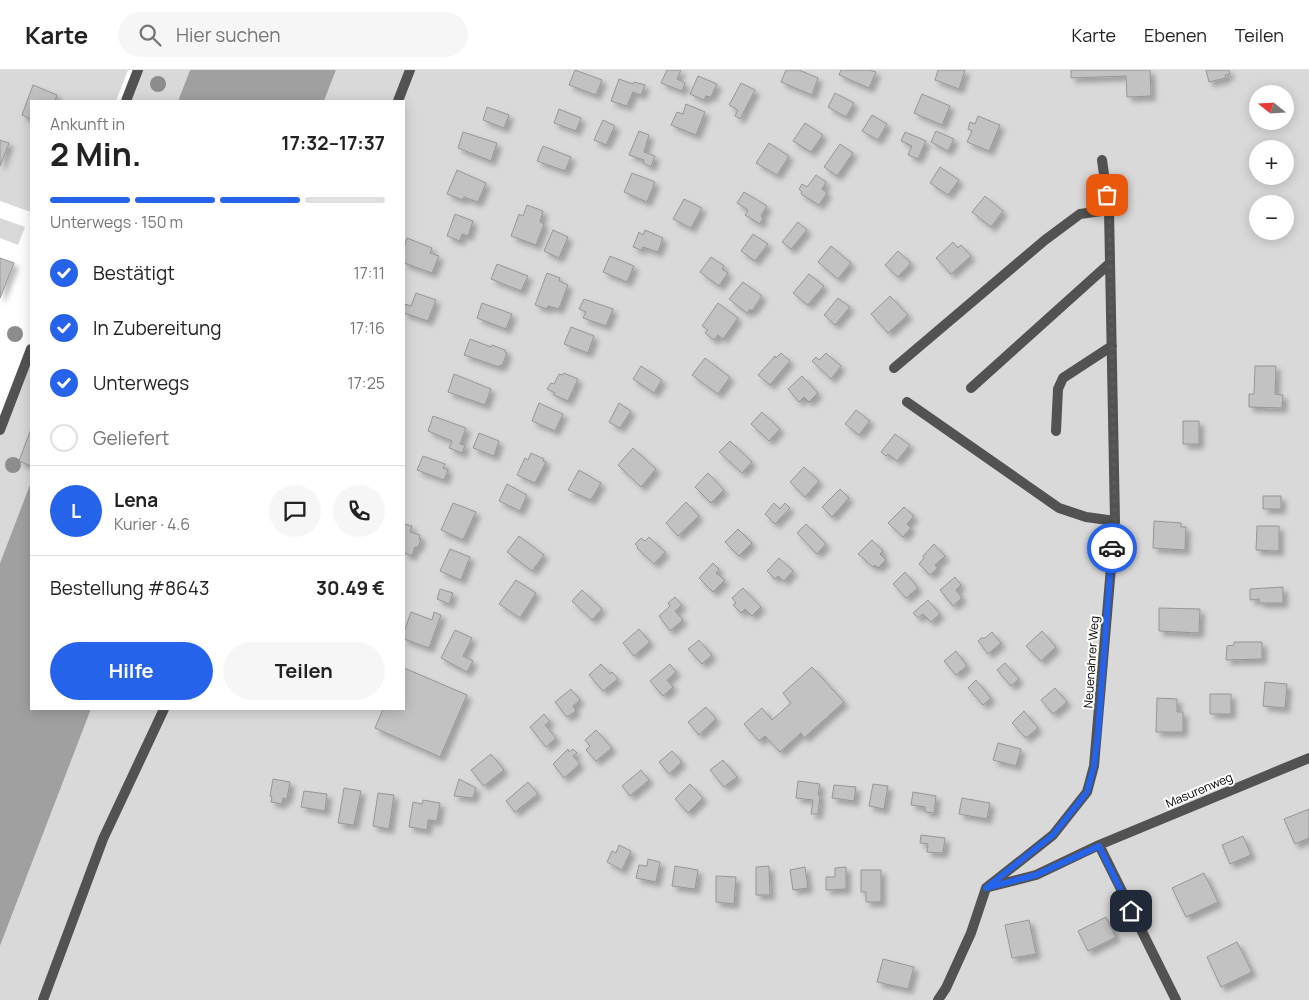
<!DOCTYPE html>
<html lang="de">
<head>
<meta charset="utf-8">
<style>
	body { margin:0; font-family:Manrope,sans-serif; background:#f6f6f6; color:#222; height:100vh; display:flex; flex-direction:column; font-size:19px; white-space:nowrap }
	* { box-sizing:border-box; margin:0 }
	p { font-size:16px; color:#767676 }
	.icon { flex:none; width:28px; height:28px; fill:none; stroke:currentColor; stroke-width:2; stroke-linecap:round; stroke-linejoin:round }
	.map { position:relative; flex:1; overflow:hidden }
	.drawer { position:absolute; left:30px; top:30px; width:375px; height:610px; display:flex; flex-direction:column; background:#fff; border-radius:0px; box-shadow:0 2px 12px #0003 }
	.drawer>* { flex:none }
	.needle { width:32px; rotate:288deg }
	.buttons { position:absolute; left:1249px; top:15px; display:grid; gap:10px }
	.buttons a { display:grid; place-items:center; width:45px; height:45px; border-radius:50%; background:#fff; box-shadow:0 2px 12px #0003; font-size:25px }
	.pin { position:absolute; display:grid; place-items:center; width:42px; height:42px; color:#fff; margin:-21px; border-radius:10px; box-shadow:0 2px 8px #0006 }
	.courier { position:absolute; display:grid; place-items:center; width:50px; height:50px; margin:-25px; border:4px solid #2563eb; border-radius:50%; background:#fff; color:#222; box-shadow:0 1px 6px #0007 }
	.summary em { font-style:normal; font-weight:700 }
	.summary div { display:flex; flex-direction:column-reverse }
	.summary { display:flex; align-items:center; justify-content:space-between; height:85px; padding:0 20px }
	h1 { font-size:32px; font-weight:700; line-height:38px }
	.bar { display:grid; grid-template-columns:repeat(4,1fr); gap:8px 5px; align-content:center; height:60px; padding:0 20px }
	.bar i { height:6px; border-radius:4px; background:#e0e0e0 }
	.bar .active { background:#2563eb }
	.bar p { grid-column:span 4 }
	.line { display:flex; align-items:center; gap:12px; padding:0 20px; border-top:1px solid #e0e0e0 }
	.line div { flex:1 }
	.round { display:grid; place-items:center; flex:none; width:52px; height:52px; border-radius:26px; background:#f6f6f6 }
	ol { padding:0 20px; list-style:none }
	li { display:flex; align-items:center; gap:15px; height:55px }
	li p { margin-inline-start:auto }
	li .icon { padding:5px; border-radius:50%; background:#2563eb; color:#fff; stroke-width:4 }
	li:last-child { color:#767676 }
	li i { width:28px; height:28px; border:2px solid #e0e0e0; border-radius:50% }
	.button { display:flex; gap:10px; margin-top:auto; padding:10px 20px }
	.button a { flex:1; height:58px; border-radius:30px; background:#2563eb; color:#fff; font-size:20px; font-weight:700; line-height:58px; text-align:center }
	.button a+a { background:#f6f6f6; color:#222 }
	header { display:flex; align-items:center; gap:30px; box-sizing:border-box; height:70px; padding:0 25px; background:#fff; border-bottom:1px solid #e0e0e0 }
	header strong { font-size:24px }
	nav { display:flex; gap:28px; margin-inline-start:auto; font-size:18px }
	.search { width:350px; height:45px; background:#f6f6f6; display:flex; align-items:center; gap:12px; box-sizing:border-box; padding:0 18px; border-radius:28px; color:#767676; font-size:19px }
	.map>svg:first-child { display:block }
	.green { fill:#d9d9d9; fill-rule:evenodd }
	.water { fill:#a0a0a0 }
	.building { fill:#c2c2c2; stroke:#969696; filter:url(#shadow) }
	.lines { fill:none; stroke-linecap:round; stroke-linejoin:round }
	.service { stroke:#525252; stroke-width:10 }
	.tertiary { stroke:#525252; stroke-width:10 }
	.tree { fill:#8d8d8d }
	.done { stroke:#595959; stroke-width:5; stroke-dasharray:0 9 }
	.route { stroke:#2563eb; stroke-width:6 }
	.labels { text-anchor:middle; dominant-baseline:central; stroke-width:4; stroke-linejoin:round; paint-order:stroke }
	.street-label { font-size:12px; fill:#000; stroke:#fff }
</style>
</head>
<body>
<header>
<strong>Karte</strong>
<div class="search"><svg class="icon" aria-label="search" viewBox="0 0 24 24"><circle cx="10" cy="10" r="6"/><path d="M15 15l6 6"/></svg>Hier suchen</div>
<nav><a>Karte</a><a>Ebenen</a><a>Teilen</a></nav>
</header>
<div class="map">
<svg width="1309" height="930" viewBox="0 0 1309 930">
	<defs>
		<filter id="shadow"><feDropShadow dx="4.5" dy="4.5" stdDeviation="2.5" flood-color="#0004"/></filter>
	</defs>
	<rect width="100%" height="100%" fill="#fff"/>
	<path class="green" d="M0,0H128L116,31H31V142L0,131Z
		M138,0H190L178,31H126Z
		M336,0H1309V930H0V876L91,639H404V31H324ZM1258,24H1285V51H1258ZM1258,79H1285V106H1258ZM1258,134H1285V161H1258Z
		M0,148L25,157L18,175L0,168Z
		M31,279V412L0,493V360Z"/>
	<path class="water" d="M190,0H336L324,31H178Z
		M31,412V639H91L0,876V493Z"/>
	<path class="building" d="M575,0L602,10L596,25L569,15Z
		M667,0H681L677,9L685,13L682,21L661,13Z
		M786,0H799L818,8L812,25L781,12Z
		M841,0H870L876,2L869,18L839,5Z
		M938,0H965L959,19L935,10Z
		M1071,0H1150L1151,26L1127,27L1126,6L1071,8Z
		M1206,0H1229L1230,4L1225,5L1226,8L1209,12Z
		M698,6L717,14L711,27L706,26L704,30L690,24Z
		M619,9L633,14L634,12L645,15L641,25L633,22L627,36L611,31Z
		M741,13L755,20L740,49L735,46L738,40L729,35Z
		M33,15L57,25L55,31H31V49L22,45Z
		M835,23L854,33L846,47L828,37Z
		M922,24L950,36L942,55L914,43Z
		M686,34L705,42L696,65L671,55L677,42L683,44Z
		M487,37L509,45L504,58L483,50Z
		M559,39L581,48L576,61L554,53Z
		M872,45L887,54L878,70L862,61Z
		M978,46L1000,55L989,81L967,72L972,61L968,59L970,52L975,54Z
		M603,50L615,56L606,75L594,70Z
		M805,53L823,65L811,82L793,71Z
		M639,61L649,65L644,82L655,86L651,97L643,93L644,90L629,85Z
		M936,61L954,69L948,81L931,72Z
		M463,62L497,73L491,91L458,78Z
		M905,62L926,71L918,89L908,85L912,76L901,71Z
		M0,70L9,73L0,96Z
		M769,73L789,86L777,105L756,93Z
		M840,74L853,83L837,106L824,97Z
		M543,76L571,87L565,101L537,91Z
		M940,97L959,110L948,125L930,113Z
		M457,100L486,113L478,132L464,127L463,130L447,124Z
		M632,103L655,112L647,132L624,122Z
		M816,105L826,112L822,119L827,123L819,135L801,124L802,122L799,119L802,114L807,117Z
		M744,122L767,136L761,146L763,148L760,154L745,145L748,140L737,133Z
		M985,126L1003,141L991,157L972,142Z
		M684,129L702,138L691,158L673,149Z
		M527,135L543,141L540,152L544,154L536,175L511,166L519,144L523,146Z
		M455,144L473,151L468,166L462,164L460,171L447,166Z
		M798,152L807,160L791,179L782,172Z
		M553,160L568,167L559,188L544,181Z
		M645,160L663,168L658,182L643,177L641,180L633,177L639,162L643,165Z
		M753,164L768,174L755,191L741,181Z
		M407,168L432,178L430,183L439,186L432,203L404,193V178Z
		M953,172L958,178L961,175L971,186L951,204L936,188Z
		M831,176L851,193L838,209L818,192Z
		M898,181L911,193L898,207L885,195Z
		M610,186L634,196L627,212L603,202Z
		M711,187L724,196L722,199L728,203L719,216L700,202Z
		M0,188L14,193L0,228Z
		M497,194L528,206L521,221L491,209Z
		M547,203L560,208L559,211L568,215L559,239L548,236L547,239L535,235Z
		M809,204L824,216L808,235L793,223Z
		M743,212L762,226L752,241L750,239L747,243L729,229Z
		M416,223L436,230L428,251L404,243L405,234L411,236Z
		M890,226L908,245L888,263L871,244Z
		M838,228L850,237L835,255L824,245Z
		M584,229L613,239L606,256L583,248L586,242L579,239Z
		M482,233L512,244L506,259L477,248Z
		M718,233L738,248L723,269L718,265L714,270L705,263L708,260L702,256Z
		M571,257L594,266L588,283L564,274Z
		M470,269L491,277L492,275L505,280V282L507,283L502,296L500,295L499,297L464,285Z
		M781,283L790,291L770,315L758,305L775,286L776,288Z
		M826,283L841,296L831,309L812,291L816,287L819,290Z
		M705,288L730,307L718,324L692,305Z
		M641,296L662,310L654,323L633,309Z
		M1255,296H1276L1275,324L1283,325L1282,338L1249,337V324H1254Z
		M564,303L578,309L568,331L554,325L555,323L547,319L551,313L554,314L559,304L563,305Z
		M454,304L491,319L485,335L448,322Z
		M802,306L818,323L809,332L804,327L799,332L788,319Z
		M539,333L563,344L555,361L532,351Z
		M619,333L631,341L620,358L609,352Z
		M856,340L870,351L859,365L845,354Z
		M762,342L780,359L769,371L751,354Z
		M433,346L466,358L460,374L465,375L462,383L449,378L452,371L428,361Z
		M1183,351H1199V374H1183Z
		M31,359V396L19,391Z
		M479,363L499,371L494,386L473,378Z
		M895,364L910,375L897,391L888,384L886,386L881,382Z
		M730,371L752,392L742,403L719,382Z
		M633,378L656,399L641,417L618,395Z
		M531,383L544,389L543,391L546,392L535,413L517,405L525,388L528,390Z
		M423,386L445,394L443,398L448,400L444,410L417,400Z
		M804,397L819,411L805,427L790,412Z
		M579,400L601,413L591,430L568,420Z
		M708,403L724,420L711,433L695,417Z
		M507,414L527,425L520,441L499,431Z
		M840,419L849,428L832,447L822,437Z
		M1263,426H1281V439H1263Z
		M686,432L699,446L678,466L666,453Z
		M453,433L476,442L463,470L441,460Z
		M774,433L780,439L785,433L790,438L775,454L765,444Z
		M904,437L914,446L907,454L911,458L903,467L888,453Z
		M1154,451L1181,453V457H1186L1185,480L1153,478Z
		M404,454L412,456L410,462L420,465L419,469H421L418,477H415L412,486L404,483Z
		M806,454L826,474L817,484L797,463Z
		M1257,456H1279V481L1256,480Z
		M738,459L752,473L739,486L725,472Z
		M519,466L544,485L532,501L507,482Z
		M649,467L665,482L654,494L637,478L638,477L635,474L641,468L645,471Z
		M872,470L883,481L880,484L886,490L878,498L875,495L873,497L858,484Z
		M934,474L945,486L935,495L938,498L930,505L919,494L924,488L923,486Z
		M450,479L470,487L461,510L440,501Z
		M779,488L793,501L784,511L778,506L775,509L767,501Z
		M713,493L719,499L716,503L725,510L713,522L699,508Z
		M905,502L918,518L906,528L893,514Z
		M955,507L961,515L956,520L962,528L953,536L940,520Z
		M516,510L536,523L520,548L499,534Z
		M1283,517V533H1259V529L1250,530V519Z
		M743,518L761,537L752,546L745,539L741,543L733,535L736,533L732,528Z
		M440,519L453,523L449,534L437,529Z
		M582,520L602,539L592,550L572,531Z
		M675,527L682,535L675,541L683,550L670,561L659,546L670,536L668,533Z
		M928,530L940,544L931,552L923,544L918,548L913,543Z
		M1159,538L1200,539L1199,563L1159,561Z
		M411,542L432,550L434,542L441,545L429,578L404,569V562Z
		M639,559L650,572L634,586L623,573Z
		M455,560L472,568L463,586L473,591L467,602L441,588Z
		M1042,561L1056,577L1041,591L1026,576Z
		M992,562L1001,573L988,584L978,571L981,568H985Z
		M699,570L712,585L702,594L688,579Z
		M1234,572H1262V589L1226,590L1227,576L1234,575Z
		M956,581L967,596L956,605L944,591Z
		M1005,593L1019,609L1011,616L997,600Z
		M601,594L610,604L612,602L618,609L603,621L589,605Z
		M670,594L676,602L667,610L673,617L663,626L650,611Z
		M812,597L844,632L804,668L801,663L780,682L765,666L759,671L744,654L762,638L772,650L791,633L783,623Z
		M404,598L467,625L440,687L375,658L383,639H404Z
		M976,610L991,628L983,635L968,618Z
		M1265,612L1287,614L1285,638L1263,636Z
		M1055,618L1067,632L1053,644L1041,630Z
		M571,619L580,630L573,636L576,641L567,647L555,632Z
		M1210,624H1231V644H1210Z
		M1157,628L1177,629V642H1183V662H1156Z
		M706,637L716,649L699,665L688,652Z
		M1024,641L1038,658L1026,668L1012,653Z
		M544,644L550,651L545,655L556,668L546,677L530,657Z
		M596,660L612,678L596,691L586,680L590,676L585,670Z
		M998,673L1021,679L1016,696L993,690Z
		M568,679L569,682L573,679L577,683L573,686L580,694L564,708L553,694Z
		M672,681L682,692L669,704L659,692Z
		M491,684L504,700L484,716L471,700Z
		M723,690L737,707L724,717L710,700Z
		M641,700L649,710L630,726L622,716Z
		M273,709L290,712L287,729L283,728L282,734L271,732L272,727L270,726Z
		M459,709L476,718L473,728L454,726Z
		M798,711L820,714L818,725H820L818,744H811L813,730L796,728Z
		M528,712L538,724L515,742L506,731Z
		M690,714L703,728L688,743L675,729Z
		M873,714L888,716L884,739L869,736Z
		M834,715L856,717L854,731L832,728Z
		M344,718L361,721L354,755L338,753Z
		M304,721L327,724L325,741L301,737Z
		M913,722L936,726L934,743L925,742V737L911,735Z
		M378,723L394,725L389,759L373,756Z
		M962,728L990,733L987,749L959,744Z
		M423,730L440,733L437,751L428,750L427,760L409,757L413,732L422,734Z
		M1309,739V768L1295,774L1284,749Z
		M921,765L945,768L943,783L927,782L928,774L920,773Z
		M1243,766L1251,785L1230,794L1222,775Z
		M619,775L631,781L622,800L607,792L612,781L616,783Z
		M648,789L660,792L656,812L636,808L639,795L647,796Z
		M675,796L698,800L695,819L672,816Z
		M769,796L770,825H756V797Z
		M805,797L808,818L793,820L790,800Z
		M846,797V819L826,820V807H835V798Z
		M861,800H881V832H866V822H861Z
		M1204,803L1218,832L1186,847L1172,818Z
		M716,806L736,807L734,834L716,832Z
		M1106,847L1116,867L1088,881L1078,861Z
		M1029,850L1036,884L1012,888L1005,855Z
		M1237,872L1252,902L1221,917L1207,887Z
		M883,889L914,897L908,919L877,912Z"/>
	<g class="lines">
		<path class="service" d="M398,31L410,0
			M894,298L1045,170L1080,144L1109,140
			M971,318L1110,193
			M907,332L1059,438L1086,447L1115,451
			M1056,361L1058,319L1063,308L1112,276
			M1099,775L1176,930
			M989,817L1036,805L1099,775L1309,688
			M43,930L103,769L164,639
			M938,930L946,918L971,863L986,818L1053,765L1087,722L1094,696L1115,451L1109,140L1102,90"/>
		<path class="tertiary" d="M126,31L138,0
			M0,360L31,279"/>
	</g>
	<g class="tree">
		<circle cx="158" cy="14" r="8"/>
		<circle cx="15" cy="264" r="8"/>
		<circle cx="13" cy="395" r="8"/>
	</g>
	<g class="lines">
		<path class="done" d="M1107,125L1109,140L1115,451L1112,478"/>
		<path class="route" d="M1112,478L1098,663L1094,696L1087,722L1053,765L986,818L1036,805L1099,776L1131,841"/>
	</g>
	<g class="labels">
		<g class="street-label">
			<text transform="translate(1091 592) rotate(-86)">Neuenahrer Weg</text>
			<text transform="translate(1199 720) rotate(-23)">Masurenweg</text>
		</g>
	</g>
</svg>
<div class="buttons">
<a><svg class="needle" viewBox="-14 -14 28 28"><path d="M0-13l5 13h-10z" fill="#e53935"/><path d="M0 13l5-13h-10z" fill="#767676"/></svg></a>
<a>+</a>
<a>−</a>
</div>
<div class="pin" style="left:1107px;top:125px;background:#ea580c"><svg class="icon" aria-label="bag" viewBox="0 0 24 24"><path d="M5 8h14l-1 12H6zM9 8a3 3 0 0 1 6 0"/></svg></div>
<div class="pin" style="left:1131px;top:841px;background:#1f2937"><svg class="icon" aria-label="home" viewBox="0 0 24 24"><path d="M3 11l9-7 9 7M6 9v11h12V9"/></svg></div>
<div class="courier" style="left:1112px;top:478px"><svg class="icon" aria-label="car" viewBox="0 0 24 24"><path d="M5 17H2v-5l4-1 3-4h7l3 4 3 1v5h-3M9 17h6M6 11h13"/><circle cx="7" cy="17" r="2"/><circle cx="17" cy="17" r="2"/></svg></div>
<section class="drawer">
<div class="summary"><div><h1>2 Min.</h1><p>Ankunft in</p></div><em>17:32–17:37</em></div>
<div class="bar"><i class="active"></i><i class="active"></i><i class="active"></i><i></i><p>Unterwegs · 150 m</p></div>
<ol>
<li><svg class="icon" aria-label="check" viewBox="0 0 24 24"><path d="M5 12l5 5 9-10"/></svg>Bestätigt<p>17:11</p></li>
<li><svg class="icon" aria-label="check" viewBox="0 0 24 24"><path d="M5 12l5 5 9-10"/></svg>In Zubereitung<p>17:16</p></li>
<li><svg class="icon" aria-label="check" viewBox="0 0 24 24"><path d="M5 12l5 5 9-10"/></svg>Unterwegs<p>17:25</p></li>
<li><i></i>Geliefert</li>
</ol>
<div class="line" style="height:90px"><b class="round" style="background:#2563eb;color:#fff">L</b><div><b>Lena</b><p>Kurier · 4.6</p></div><a class="round"><svg class="icon" aria-label="chat" viewBox="0 0 24 24"><path d="M4 5h16v11H9l-5 4z"/></svg></a><a class="round"><svg class="icon" aria-label="phone" viewBox="0 0 24 24"><path d="M5 4h4l2 5-3 2q2 4 5 5l2-3 5 2v4C11 20 4 13 5 4z"/></svg></a></div>
<div class="line" style="height:65px"><div>Bestellung #8643</div><b>30.49 €</b></div>
<div class="button"><a>Hilfe</a><a>Teilen</a></div>
</section>
</div>
</body>
</html>
